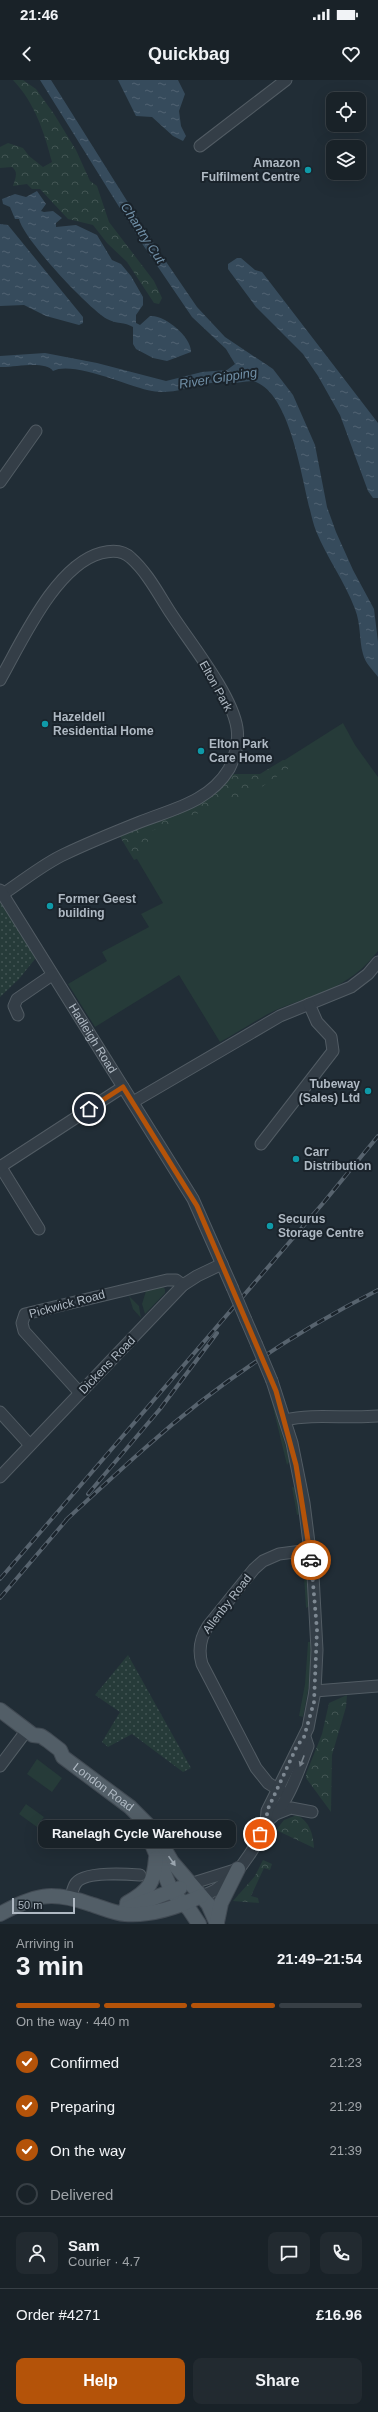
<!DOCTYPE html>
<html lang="en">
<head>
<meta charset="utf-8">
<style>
	body { margin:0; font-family:Helvetica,sans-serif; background:#222a30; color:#f1f3f6; height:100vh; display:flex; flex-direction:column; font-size:15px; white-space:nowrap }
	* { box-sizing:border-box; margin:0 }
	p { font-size:13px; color:#9fa4a8 }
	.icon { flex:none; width:22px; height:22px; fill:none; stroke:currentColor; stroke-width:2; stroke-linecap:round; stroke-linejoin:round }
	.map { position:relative; height:1844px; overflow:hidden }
	.side { display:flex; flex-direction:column; background:#192228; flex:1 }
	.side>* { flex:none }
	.buttons { position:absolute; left:326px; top:12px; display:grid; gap:8px }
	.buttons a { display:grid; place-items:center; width:40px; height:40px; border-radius:8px; background:#192228; box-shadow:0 4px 16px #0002,0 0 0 1px #373f45; font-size:20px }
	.scale { position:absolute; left:12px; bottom:10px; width:63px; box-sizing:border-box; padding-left:4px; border:2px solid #afb9c3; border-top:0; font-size:11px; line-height:14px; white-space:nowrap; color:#afb9c3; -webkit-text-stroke:3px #1a232b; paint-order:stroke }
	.pin { position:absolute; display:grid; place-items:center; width:34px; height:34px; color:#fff; margin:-17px; border:2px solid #fff; border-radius:50%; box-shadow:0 1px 4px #0007 }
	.courier { position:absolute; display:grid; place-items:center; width:40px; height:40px; margin:-20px; border:3px solid #b45309; border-radius:50%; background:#fff; color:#222; box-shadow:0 1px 5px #0007 }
	.bubble { position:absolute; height:28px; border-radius:8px; background:#192228; box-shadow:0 4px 16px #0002,0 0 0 1px #373f45; font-size:13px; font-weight:700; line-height:28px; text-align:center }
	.summary em { font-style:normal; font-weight:700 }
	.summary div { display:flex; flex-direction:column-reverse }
	.summary { display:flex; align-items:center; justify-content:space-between; height:68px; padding:0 16px }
	h1 { font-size:26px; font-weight:700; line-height:30px }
	.bar { display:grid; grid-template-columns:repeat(4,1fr); gap:6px 4px; align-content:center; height:48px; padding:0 16px }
	.bar i { height:5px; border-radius:3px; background:#373f45 }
	.bar .on { background:#b45309 }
	.bar p { grid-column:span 4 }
	.line { display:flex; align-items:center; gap:10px; padding:0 16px; border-top:1px solid #373f45 }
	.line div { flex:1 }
	.round { display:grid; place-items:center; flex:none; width:42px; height:42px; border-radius:8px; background:#222a30 }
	ol { padding:0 16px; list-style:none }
	li { display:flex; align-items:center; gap:12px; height:44px }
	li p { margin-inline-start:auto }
	li .icon { padding:4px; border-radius:50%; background:#b45309; color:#fff; stroke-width:4 }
	li:last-child { color:#9fa4a8 }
	li i { width:22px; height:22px; border:2px solid #373f45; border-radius:50% }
	.button { display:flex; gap:8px; margin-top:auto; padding:8px 16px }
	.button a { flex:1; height:46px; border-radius:8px; background:#b45309; color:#fff; font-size:16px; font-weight:700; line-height:46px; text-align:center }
	.button a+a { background:#222a30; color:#f1f3f6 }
	.status { display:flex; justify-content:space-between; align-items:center; height:28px; padding:0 20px; background:#192228; direction:ltr }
	.status svg { height:11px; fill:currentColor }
	header { display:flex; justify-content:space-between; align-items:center; height:52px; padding:0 16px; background:#192228; font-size:18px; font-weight:700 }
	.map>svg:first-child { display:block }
	.grass { fill:#263b39 }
	.forest { fill:url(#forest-crowns) }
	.park { fill:url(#park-dots) }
	.water { fill:url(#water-ripples) }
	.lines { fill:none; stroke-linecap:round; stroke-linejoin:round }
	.minor-casing { stroke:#525c64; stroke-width:13 }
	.major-casing { stroke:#414a53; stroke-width:16 }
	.minor { stroke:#343e47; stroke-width:11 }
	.major { stroke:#525e67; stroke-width:14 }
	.rail-casing { stroke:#57636e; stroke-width:4 }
	.rail { stroke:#1a232b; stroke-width:2.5; stroke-dasharray:8; stroke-linecap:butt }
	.minor-bridge-casing { stroke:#525c64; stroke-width:13; stroke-linecap:butt }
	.minor-bridge { stroke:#343e47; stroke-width:11 }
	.oneway { fill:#78828b }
	.oneway2 { fill:#9ca7b1 }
	.done { stroke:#7d8892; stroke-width:4; stroke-dasharray:0 7.2 }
	.route { stroke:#b45309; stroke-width:5 }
	.culture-dot { fill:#0f9aa8; stroke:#1a232b; stroke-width:1.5 }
	.labels { text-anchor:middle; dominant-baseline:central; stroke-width:4; stroke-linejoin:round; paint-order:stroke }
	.poi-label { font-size:12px; font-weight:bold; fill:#afb9c3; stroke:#1a232b; text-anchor:start }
	.street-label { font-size:12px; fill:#afb9c3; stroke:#1a232b }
	.water-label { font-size:13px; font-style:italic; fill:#708fa6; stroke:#1a232b }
</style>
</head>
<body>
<div class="status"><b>21:46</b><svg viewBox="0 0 49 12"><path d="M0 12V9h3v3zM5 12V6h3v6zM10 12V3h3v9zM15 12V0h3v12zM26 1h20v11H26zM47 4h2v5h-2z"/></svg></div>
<header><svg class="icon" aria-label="back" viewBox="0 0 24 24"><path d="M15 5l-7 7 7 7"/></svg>Quickbag<svg class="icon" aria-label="heart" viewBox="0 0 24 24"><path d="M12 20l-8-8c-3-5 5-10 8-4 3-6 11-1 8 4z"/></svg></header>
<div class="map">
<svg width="378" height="1844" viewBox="0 0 378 1844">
	<defs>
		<pattern id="forest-crowns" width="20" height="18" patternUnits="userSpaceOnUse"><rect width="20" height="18" fill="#263b39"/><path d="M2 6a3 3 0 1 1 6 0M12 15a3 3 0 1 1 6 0" fill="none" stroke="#435554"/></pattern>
		<pattern id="park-dots" width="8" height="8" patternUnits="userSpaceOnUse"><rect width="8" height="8" fill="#263b39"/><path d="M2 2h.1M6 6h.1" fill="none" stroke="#435554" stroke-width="1.8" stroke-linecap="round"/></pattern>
		<pattern id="water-ripples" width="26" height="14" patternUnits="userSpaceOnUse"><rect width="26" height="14" fill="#364b5c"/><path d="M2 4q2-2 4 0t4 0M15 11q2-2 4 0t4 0" fill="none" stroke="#516372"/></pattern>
	</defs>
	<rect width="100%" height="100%" fill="#212d36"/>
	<path class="grass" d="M343,643L355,665L378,697V871C347,910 319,912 276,930C257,939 239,952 220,962L179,895L95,947L68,904L107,881L102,872L149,847L141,834L163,823L121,752L261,695Z
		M163,1207L165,1209V1213L145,1234L142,1224L146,1211Z
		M129,1216L139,1226L141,1238L133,1229Z
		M268,1307L290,1381L287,1385Z
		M292,1407L296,1408L300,1434L297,1435Z
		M303,1480L307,1484L310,1526L306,1528Z
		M308,1562H312L310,1601L303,1637L299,1636L305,1604Z
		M37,1679L62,1698L52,1712L27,1694Z
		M26,1724L44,1737L37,1747L19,1734Z"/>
	<path class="forest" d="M13,0H23L36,9L54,34L76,70L90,101L97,106L109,142L154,201L162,218L159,224L154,223L127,182L107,163L93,145L68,139L40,109H32L27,104L13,106C15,99 19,92 12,87L0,88V67L8,63L23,68L29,76L43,87L52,82C44,52 35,23 13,0Z
		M283,680L289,681V688L247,717L222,721L199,733L151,751L148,755V774L134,780L116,750L177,728L230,694H260Z
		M347,1615L346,1627L332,1675L331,1732L306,1698V1694L322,1654L329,1623Z
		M297,1735C310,1742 313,1754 314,1768L276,1750L284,1740Z
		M263,1780L272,1784L270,1790L264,1788L251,1816L258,1818L259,1823L233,1821L255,1796Z"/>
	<path class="park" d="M0,810L39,874L19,899L0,917Z
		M128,1575L191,1688L183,1692L132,1654L108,1667L102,1662L120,1632L95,1615Z"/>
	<path class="water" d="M40,0H51L156,167L197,227L225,257L273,289L293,315L315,365L327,427L336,452L353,490L374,529L378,562V597C373,590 365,583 363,574C359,560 361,544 355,529C345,502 327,478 316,451C303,416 295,318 256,302C250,300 242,302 235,303C227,303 219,302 211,303C187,305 179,315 152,311C130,307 72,280 53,291C45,280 13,288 0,287V276L45,273L97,283L166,301L202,292L227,290L235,284L226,269L192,237L141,162Z
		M118,0H178L185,14L179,31L181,46L186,56L183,61L173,56L152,37L136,36Z
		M37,111L46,124L41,131L44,132L53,131L62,138L56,143V147L76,145L97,155L112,180L121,184L131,196L143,217V225L136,235V243L140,245L150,236C164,234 192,257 191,272L167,281L153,278L136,269L133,264V247C125,242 116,244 107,239C88,228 24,160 19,139H15L10,127L3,124L2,119L15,114L26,117Z
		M0,144L8,145L83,237V243L79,245L46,236L24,225L0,226Z
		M237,178H241L255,190L262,192L378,343V418H373L368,411L340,335L318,296L303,274L256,227L228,189V184Z"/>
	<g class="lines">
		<defs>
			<g id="minor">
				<path d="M200,66L286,0"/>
				<path d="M0,402L36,351"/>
				<path d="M0,600C22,561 56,485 101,473C112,470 123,470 131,478C148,493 160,517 172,535C191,564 232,615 237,648C239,662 235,677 229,689C209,722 173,729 140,742C115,752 90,762 65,774C43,784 23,801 3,814"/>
				<path id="s1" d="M0,810L193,1119L232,1207"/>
				<path d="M18,935L14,926L17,919L52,895"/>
				<path d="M133,1022L280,936L351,907L368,894L378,882"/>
				<path d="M261,1064L333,971L331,957L317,942L309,924"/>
				<path d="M0,1086L39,1149"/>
				<path d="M0,1087L123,1007"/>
				<path d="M246,1240L256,1263"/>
				<path d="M80,1313L24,1251L22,1243L25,1234L167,1200H176L183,1205"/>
				<path d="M0,1332L30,1365"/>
				<path d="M285,1340C313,1333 348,1339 378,1336"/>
				<path d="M0,1397L183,1205L197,1196L222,1184"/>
				<path d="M315,1611L378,1606"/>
				<path d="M0,1686L27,1650"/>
				<path d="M287,1715L268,1703L256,1688L202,1584C198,1570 200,1558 208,1546L254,1489L263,1481L279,1474L310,1470"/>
				<path d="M276,1734L291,1728L312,1732"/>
				<path d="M267,1741C286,1730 300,1687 308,1666L305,1657"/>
				<path d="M190,1804L238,1789"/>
				<path d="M201,1816C207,1814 213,1812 218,1808C239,1795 267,1754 267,1731L308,1648L315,1611L317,1570L313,1495L304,1423L292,1363L272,1301"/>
				<path d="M71,1817C72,1813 73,1807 76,1803C85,1791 127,1794 140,1795"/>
			</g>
			<g id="major">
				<path id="s2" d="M0,1630L33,1655L41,1656L47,1660L60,1670L63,1677L130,1727L154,1751L172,1782L208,1824L217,1844"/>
				<path d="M146,1750L172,1812L189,1829L199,1844"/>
				<path d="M127,1823C150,1810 154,1803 156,1778"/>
				<path d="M125,1829L180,1808"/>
				<path d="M0,1834C36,1815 50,1810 90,1824C101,1827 113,1833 125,1834C151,1836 178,1827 201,1816"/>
				<path d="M217,1842L221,1823L238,1789"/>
			</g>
		</defs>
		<use href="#minor" class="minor-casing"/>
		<use href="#major" class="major-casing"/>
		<use href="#minor" class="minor"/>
		<use href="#major" class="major"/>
		<defs>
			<path id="rail" d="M88,1414L160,1329L217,1253
				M66,1440C92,1416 118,1392 145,1368C214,1306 295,1252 378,1210
				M0,1499L324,1122L378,1056
				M0,1518L69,1437"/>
		</defs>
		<use href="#rail" class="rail-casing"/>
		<use href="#rail" class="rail"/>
		<defs>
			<path id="minor-bridge" d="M232,1207L246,1240
				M256,1263L272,1301"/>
		</defs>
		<use href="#minor-bridge" class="minor-bridge-casing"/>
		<use href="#minor-bridge" class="minor-bridge"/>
	</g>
	<defs><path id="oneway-solid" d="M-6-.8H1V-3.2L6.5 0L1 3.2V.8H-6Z"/></defs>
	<use class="oneway" href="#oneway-solid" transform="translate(302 1681) rotate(111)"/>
	<use class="oneway2" href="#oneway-solid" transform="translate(172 1781) rotate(55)"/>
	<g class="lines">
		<path class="done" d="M260,1754L267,1741V1731L297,1666L304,1657L314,1622L317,1550L311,1480"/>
		<path class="route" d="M89,1029L123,1007L197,1126L276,1311L296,1385L311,1480"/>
	</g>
	<g class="culture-dot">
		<circle cx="308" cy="90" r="4"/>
		<circle cx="45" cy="644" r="4"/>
		<circle cx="201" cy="671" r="4"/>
		<circle cx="50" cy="826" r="4"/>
		<circle cx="368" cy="1011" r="4"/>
		<circle cx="296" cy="1079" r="4"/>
		<circle cx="270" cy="1146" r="4"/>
	</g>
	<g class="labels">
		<g class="poi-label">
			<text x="300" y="83" text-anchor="end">Amazon<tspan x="300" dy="14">Fulfilment Centre</tspan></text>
			<text x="53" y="637">Hazeldell<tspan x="53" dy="14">Residential Home</tspan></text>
			<text x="209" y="664">Elton Park<tspan x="209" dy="14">Care Home</tspan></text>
			<text x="58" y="819">Former Geest<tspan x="58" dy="14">building</tspan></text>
			<text x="360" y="1004" text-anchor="end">Tubeway<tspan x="360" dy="14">(Sales) Ltd</tspan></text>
			<text x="304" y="1072">Carr<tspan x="304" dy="14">Distribution</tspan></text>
			<text x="278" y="1139">Securus<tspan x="278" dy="14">Storage Centre</tspan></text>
		</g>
		<g class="street-label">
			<text transform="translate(216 606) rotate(61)">Elton Park</text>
			<text stroke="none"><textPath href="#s1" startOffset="175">Hadleigh Road</textPath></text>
			<text transform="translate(67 1224) rotate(-15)">Pickwick Road</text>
			<text transform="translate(107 1285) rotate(-46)">Dickens Road</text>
			<text transform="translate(227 1524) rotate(-52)">Allenby Road</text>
			<text stroke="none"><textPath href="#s2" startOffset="131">London Road</textPath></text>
		</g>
		<g class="water-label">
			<text transform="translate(143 153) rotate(57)">Chantry Cut</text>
			<text transform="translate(218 298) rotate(-9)">River Gipping</text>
		</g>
	</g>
</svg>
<div class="buttons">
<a><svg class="icon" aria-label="locate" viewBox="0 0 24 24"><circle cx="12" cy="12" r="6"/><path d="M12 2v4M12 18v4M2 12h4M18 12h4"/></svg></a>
<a><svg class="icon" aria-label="layers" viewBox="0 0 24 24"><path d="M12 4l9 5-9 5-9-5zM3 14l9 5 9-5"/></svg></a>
</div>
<div class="scale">50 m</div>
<div class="pin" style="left:260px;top:1754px;background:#ea580c"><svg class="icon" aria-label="bag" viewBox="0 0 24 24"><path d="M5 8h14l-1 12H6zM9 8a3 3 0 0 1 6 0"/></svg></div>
<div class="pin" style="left:89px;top:1029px;background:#1f2937"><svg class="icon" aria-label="home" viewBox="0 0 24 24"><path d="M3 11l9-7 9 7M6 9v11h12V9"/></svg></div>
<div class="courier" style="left:311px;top:1480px"><svg class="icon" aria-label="car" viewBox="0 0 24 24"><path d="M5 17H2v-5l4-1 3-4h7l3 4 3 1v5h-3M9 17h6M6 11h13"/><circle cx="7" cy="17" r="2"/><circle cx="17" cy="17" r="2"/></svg></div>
<div class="bubble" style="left:38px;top:1740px;width:198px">Ranelagh Cycle Warehouse</div>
</div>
<section class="side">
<div class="summary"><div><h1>3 min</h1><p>Arriving in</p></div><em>21:49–21:54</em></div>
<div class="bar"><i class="on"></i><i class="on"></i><i class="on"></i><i></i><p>On the way · 440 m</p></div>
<ol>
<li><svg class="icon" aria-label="check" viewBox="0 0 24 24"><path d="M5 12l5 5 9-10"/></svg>Confirmed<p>21:23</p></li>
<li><svg class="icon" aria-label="check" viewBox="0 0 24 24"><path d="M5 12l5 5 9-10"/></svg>Preparing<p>21:29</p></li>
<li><svg class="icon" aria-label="check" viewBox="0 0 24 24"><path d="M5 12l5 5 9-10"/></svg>On the way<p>21:39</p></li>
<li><i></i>Delivered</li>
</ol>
<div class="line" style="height:72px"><a class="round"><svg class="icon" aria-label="person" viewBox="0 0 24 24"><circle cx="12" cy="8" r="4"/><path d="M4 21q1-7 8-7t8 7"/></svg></a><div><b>Sam</b><p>Courier · 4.7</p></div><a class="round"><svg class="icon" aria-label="chat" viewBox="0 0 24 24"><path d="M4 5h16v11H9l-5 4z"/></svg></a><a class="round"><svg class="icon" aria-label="phone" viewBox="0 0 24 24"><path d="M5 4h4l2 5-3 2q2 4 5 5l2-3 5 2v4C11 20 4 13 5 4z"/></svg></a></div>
<div class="line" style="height:52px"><div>Order #4271</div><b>£16.96</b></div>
<div class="button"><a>Help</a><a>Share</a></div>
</section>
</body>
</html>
